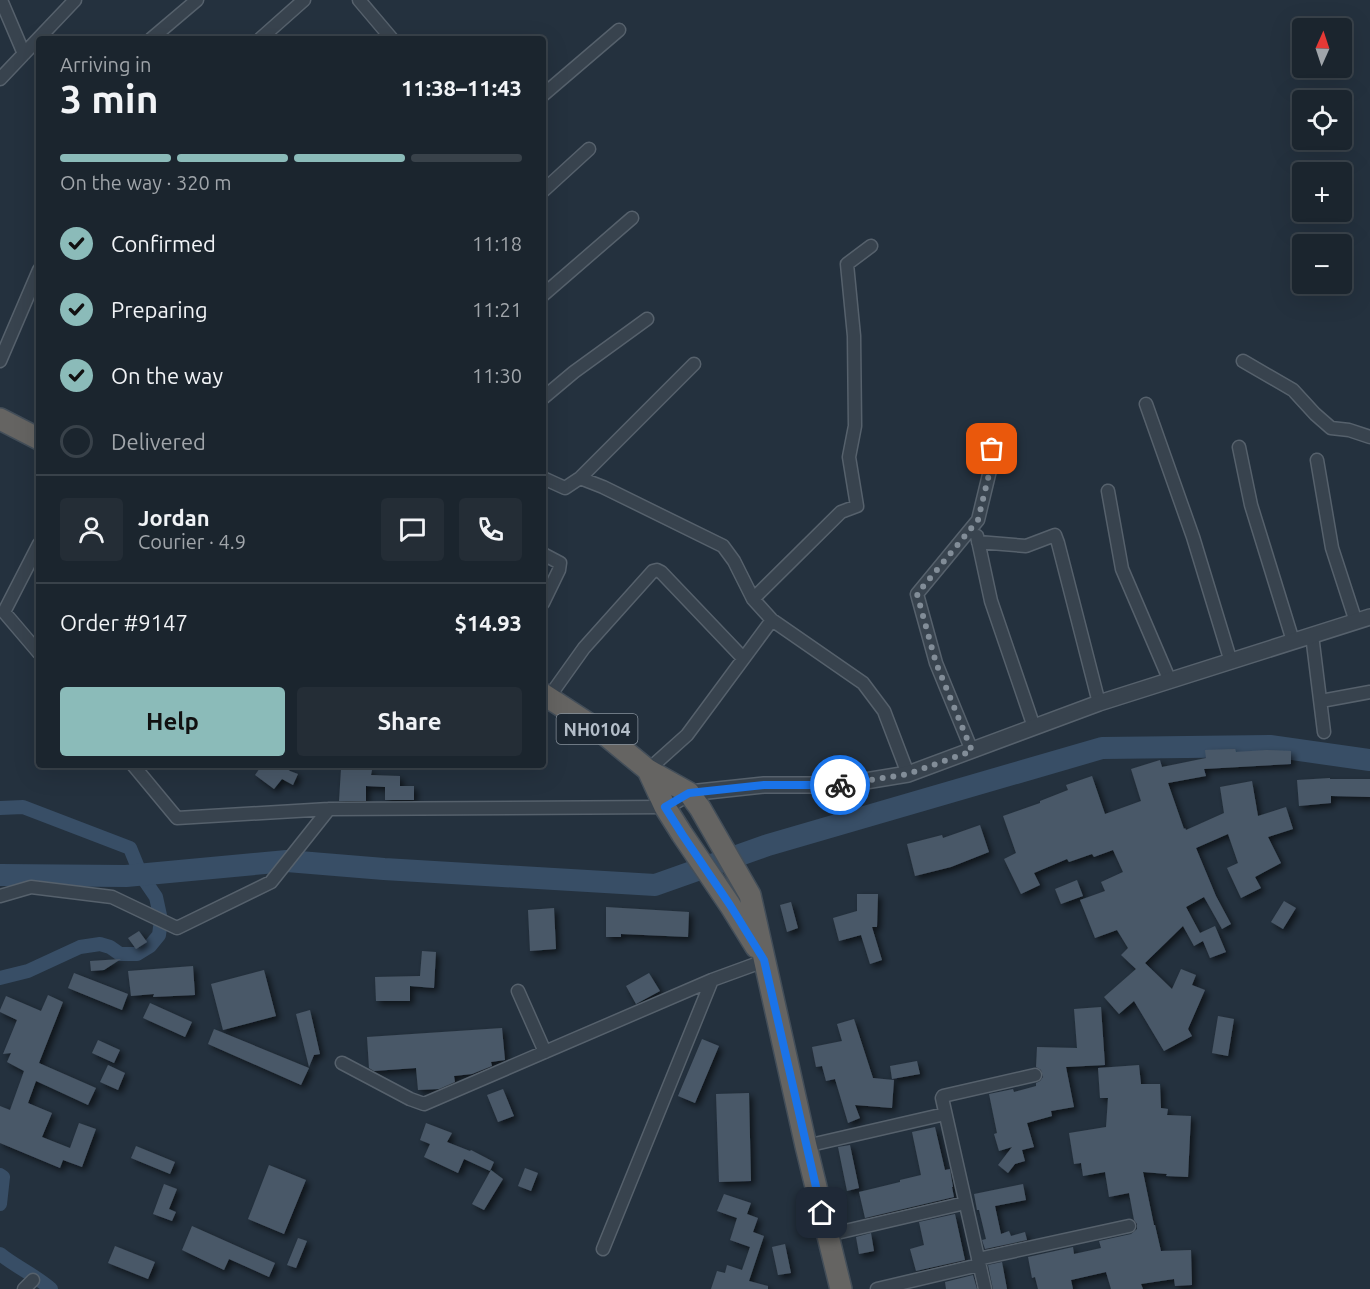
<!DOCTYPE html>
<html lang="en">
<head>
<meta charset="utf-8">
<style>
	body { margin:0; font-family:Ubuntu,sans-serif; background:#242d36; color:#f1f3f6; height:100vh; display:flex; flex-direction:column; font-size:22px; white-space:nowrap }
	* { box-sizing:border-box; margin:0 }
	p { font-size:20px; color:#a0a5aa }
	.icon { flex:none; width:33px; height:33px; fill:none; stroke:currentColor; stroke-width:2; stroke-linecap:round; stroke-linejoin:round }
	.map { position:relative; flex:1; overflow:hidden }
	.sheet { position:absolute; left:36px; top:36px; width:510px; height:732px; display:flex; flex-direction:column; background:#1b252e; border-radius:6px; box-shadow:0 6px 24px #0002,0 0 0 2px #39424a }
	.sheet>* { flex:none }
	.needle { width:39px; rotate:3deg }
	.buttons { position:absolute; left:1292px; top:18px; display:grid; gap:12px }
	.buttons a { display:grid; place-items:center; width:60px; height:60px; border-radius:6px; background:#1b252e; box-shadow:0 6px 24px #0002,0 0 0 2px #39424a; font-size:30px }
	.pin { position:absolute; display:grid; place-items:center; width:51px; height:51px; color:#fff; margin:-26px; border-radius:12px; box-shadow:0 3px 9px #0006 }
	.courier { position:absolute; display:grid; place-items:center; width:60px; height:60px; margin:-30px; border:4px solid #1a73e8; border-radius:50%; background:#fff; color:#222; box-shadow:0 2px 8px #0007 }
	.headline em { font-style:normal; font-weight:600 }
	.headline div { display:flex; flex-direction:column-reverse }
	.headline { display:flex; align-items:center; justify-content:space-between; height:102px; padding:0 24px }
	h1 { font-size:39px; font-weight:600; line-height:45px }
	.bar { display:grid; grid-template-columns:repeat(4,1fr); gap:9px 6px; align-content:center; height:72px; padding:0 24px }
	.bar i { height:8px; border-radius:4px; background:#39424a }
	.bar .on { background:#8bbbb9 }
	.bar p { grid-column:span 4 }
	.line { display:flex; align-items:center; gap:15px; padding:0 24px; border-top:2px solid #39424a }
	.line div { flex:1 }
	.round { display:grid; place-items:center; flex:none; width:63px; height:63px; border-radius:6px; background:#242d36 }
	ol { padding:0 24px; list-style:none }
	li { display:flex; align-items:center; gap:18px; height:66px }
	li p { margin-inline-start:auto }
	li .icon { padding:6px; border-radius:50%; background:#8bbbb9; color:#111; stroke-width:4 }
	li:last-child { color:#a0a5aa }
	li i { width:33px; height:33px; border:3px solid #39424a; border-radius:50% }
	.button { display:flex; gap:12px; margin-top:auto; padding:12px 24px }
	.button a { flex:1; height:69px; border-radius:6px; background:#8bbbb9; color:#111; font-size:24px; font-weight:600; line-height:69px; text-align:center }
	.button a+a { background:#242d36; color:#f1f3f6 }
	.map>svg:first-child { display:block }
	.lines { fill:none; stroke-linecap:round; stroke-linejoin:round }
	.canal { stroke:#384e66; stroke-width:14 }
	.river { stroke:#384e66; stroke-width:22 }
	.building { fill:#4a5867; filter:url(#shadow) }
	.minor-casing { stroke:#56616c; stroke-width:15 }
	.tertiary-casing { stroke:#56616c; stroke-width:18 }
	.trunk-casing { stroke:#434e59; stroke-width:24 }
	.minor { stroke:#38434e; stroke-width:12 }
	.tertiary { stroke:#38434e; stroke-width:15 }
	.trunk { stroke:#656462; stroke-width:21 }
	.done { stroke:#828d98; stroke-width:6; stroke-dasharray:0 10.8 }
	.route { stroke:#1a73e8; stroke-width:8 }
	.labels { text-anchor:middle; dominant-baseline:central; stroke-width:6; stroke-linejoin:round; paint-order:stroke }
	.shield { fill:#1d2833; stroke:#87919c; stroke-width:1.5 }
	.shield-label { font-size:18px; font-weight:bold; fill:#b4bec9 }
</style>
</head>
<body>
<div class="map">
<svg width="1370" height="1289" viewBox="0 0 1370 1289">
	<defs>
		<filter id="shadow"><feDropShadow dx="3.5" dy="3.5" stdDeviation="3" flood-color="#0009"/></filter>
	</defs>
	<rect width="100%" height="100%" fill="#24313e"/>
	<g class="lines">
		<path class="canal" d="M0,808L23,807L130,848L141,875L156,897L161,920L159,935L150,946L137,954H120L110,947L100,944L80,947L28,971L0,978
			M0,1175L3,1177L0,1204
			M0,1254C16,1267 35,1275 51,1289"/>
		<path class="river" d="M0,875L126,876L287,861L384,869L655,885L768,845L1102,748L1270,746L1370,760"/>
	</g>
	<path class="building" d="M1235,749L1236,752L1267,750L1291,751V764L1204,769L1206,776L1168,783L1184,829L1185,828L1186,830L1224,813L1220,787L1252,781L1258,816L1286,807L1293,829L1268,837L1281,863L1255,877L1261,888L1241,898L1227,868L1238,863L1228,834L1196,848L1216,896L1231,924L1222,929L1204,897L1186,907L1200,933L1215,926L1226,952L1210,958L1203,941L1194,946L1183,926L1145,963L1172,989L1181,969L1196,975L1192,985L1205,990L1188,1029L1192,1036L1164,1051L1134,1001L1119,1014L1104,997L1136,969L1121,955L1128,948L1117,930L1095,938L1080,900L1105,891L1101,882L1123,872L1113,850L1094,857L1092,854L1069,862L1067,859L1034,873L1040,885L1021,894L1004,859L1016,853L1003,816L1040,803V801L1068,790L1066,785L1092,776L1105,814L1141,801L1131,769L1160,760L1162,767L1206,758L1205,750Z
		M262,765H282L290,771L298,774L293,785L282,779L274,789L255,775Z
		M341,769L372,770L371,775L400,776V786H414V800H385V787L366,786V801H339Z
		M1330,778V779H1370V797L1331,796V803L1299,806L1297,780Z
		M980,825L989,852L951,867L915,876L907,844L942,835L943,838Z
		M1077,880L1083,896L1061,904L1055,889Z
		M857,894H878L877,927H872L882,960L870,964L861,935L839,941L833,918L857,911Z
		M1284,901L1296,908L1283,929L1271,922Z
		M791,902L798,928L787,932L780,905Z
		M606,907L689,912L688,937L621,934V937H606Z
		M554,908L556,949L530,951L528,910Z
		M139,931L147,942L136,949L128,938Z
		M422,951L436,952L434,988L410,986V1001H376L375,977L420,976Z
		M121,959L104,970L91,971L90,961Z
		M193,966L195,995L153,997L154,994L131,996L128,971Z
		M264,970L276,1016L223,1030L211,984Z
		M74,973L128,994L122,1010L68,988Z
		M649,973L660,991L636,1004L626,986Z
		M48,995L63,1002L39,1063L96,1088L88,1105L36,1081L28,1103L52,1113L42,1137L70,1148L79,1123L96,1129L82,1167L63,1160L60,1168L0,1143V1106L10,1110L24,1071L7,1062L11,1053L3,1054L17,1020L0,1012V1010L6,996L41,1011Z
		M150,1003L192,1022L185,1037L143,1018Z
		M1101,1007L1105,1065L1066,1067L1074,1107L1051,1111L1052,1116L1027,1123L1034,1147L1022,1150L1025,1161L1015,1164L1008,1173L998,1165L1012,1147L999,1151L994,1134L997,1133L989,1094L1013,1089L1014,1092L1036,1086V1083L1040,1081L1043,1077L1041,1070L1036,1067L1037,1047L1077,1048L1074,1009Z
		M310,1010L320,1054L314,1055L309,1067L296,1014Z
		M1218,1016L1234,1019L1228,1056L1212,1053Z
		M854,1019L873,1078L894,1080L892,1108L855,1105L860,1118L848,1123L835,1079L826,1081L822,1066L816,1067L812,1047L842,1041L837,1024Z
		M502,1028L505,1060L491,1062L492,1066L472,1074L454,1076L455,1082L439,1089L418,1090L416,1068L374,1071L369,1068L367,1037Z
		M214,1029L309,1068L301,1085L208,1044Z
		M702,1039L719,1046L695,1103L678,1096Z
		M98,1040L120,1050L114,1063L92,1053Z
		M917,1061L920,1074L892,1079L890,1066Z
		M108,1065L125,1073L118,1090L100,1082Z
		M1139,1065L1141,1084H1160L1161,1108L1168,1109L1167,1115L1191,1116L1188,1177L1166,1176L1167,1174L1143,1172L1154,1225H1155L1161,1251L1191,1250L1192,1285L1175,1286L1174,1279L1141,1284L1143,1289H1111L1106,1272L1071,1280L1073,1289H1038L1035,1277L1032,1278L1028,1257L1073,1247L1074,1254L1101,1248L1099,1241L1131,1234L1137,1229V1224L1134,1220L1129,1193L1109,1197L1105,1172L1083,1176L1081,1163L1074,1164L1069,1133L1106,1127L1108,1098H1100L1098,1068Z
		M503,1089L514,1116L498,1122L487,1095Z
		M749,1093L751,1181L719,1182L716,1094Z
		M426,1123L452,1133L447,1142L470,1151L471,1150L494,1162L490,1171L464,1159L458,1173L424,1157L430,1144L420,1140Z
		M935,1127L945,1170L950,1169L953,1187H952L954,1197L865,1218L859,1192L900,1182V1180L921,1175L912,1132Z
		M850,1145L859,1188L847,1191L838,1147Z
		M136,1146L175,1162L170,1174L131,1158Z
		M269,1165L306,1180L284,1234L248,1219Z
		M525,1168L538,1173L531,1191L518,1186Z
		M491,1170L503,1179L484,1210L472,1204Z
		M164,1184L177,1189L169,1209L176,1212L172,1221L153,1214Z
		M1023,1184L1026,1200L995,1206L1001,1234L1009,1231L1011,1236L1025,1232L1027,1240L985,1249L982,1240L986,1239L979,1210H977L974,1194Z
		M724,1194L751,1203L747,1214L758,1218L753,1232L764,1236L749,1281L768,1286V1289H711L717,1271L725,1273L727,1265L742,1270L750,1247L730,1240L737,1218L717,1211Z
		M955,1214L965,1260L916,1271L910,1249L924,1245L919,1222Z
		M192,1226L275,1263L269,1277L229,1259L224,1270L182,1250Z
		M871,1233L874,1251L859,1254L856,1237Z
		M298,1238L307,1241L296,1268L287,1265Z
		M785,1244L791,1273L778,1275L772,1247Z
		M115,1246L155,1262L148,1279L108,1263Z
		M1002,1262L1007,1289H993L988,1265Z
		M973,1275L977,1289H946L945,1282Z"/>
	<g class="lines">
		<defs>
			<path id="minor" d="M1,0L24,54
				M359,0L392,39
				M151,39L197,0
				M260,39L304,0
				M0,79L75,0
				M543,95L619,30
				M543,191L589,149
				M543,295L632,218
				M0,361L39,270
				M1243,361L1293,390L1315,414L1331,428L1349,430L1370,437
				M543,398L574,372L647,319
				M1146,404L1193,537L1231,662
				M1239,447L1251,505L1293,641
				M1317,460L1332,548L1356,622
				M543,478L565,488L580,478L603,487L723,546L734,561L753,599L772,620L863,683L884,711L908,774
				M580,478L694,364
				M1108,491L1122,569L1170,681
				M977,536L991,601L1034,727
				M978,542L1026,546L1055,535L1058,543L1099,703
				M39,544L4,612L39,653
				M543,554L560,563L559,570L543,603
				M753,599L841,512L857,506L849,457L855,426L854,336L847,264L871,246
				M1312,635L1324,732
				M549,697L584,648L653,571L657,570L661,572L743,658
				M1321,701L1370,692
				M972,751L936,663L917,594L978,520L992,462L993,436
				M133,765L177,818L329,809L665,807
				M648,770L687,735L772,620
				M0,896L31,887L112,897L177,928L271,882L329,809
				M518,991L545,1052
				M342,1063L410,1099L424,1104L712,980L764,961
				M806,1146L945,1114
				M828,1235L965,1203
				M603,1249L712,980
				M978,1259L1129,1226
				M24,1289L33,1280
				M877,1289L979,1265
				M985,1289L942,1098L943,1096L1035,1075"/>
			<path id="tertiary" d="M665,807L689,793L764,785H841L908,774L1099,703L1370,617"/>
			<path id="trunk" d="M0,419L39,439
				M543,694L603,733L648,770L689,793L700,808L750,895L806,1146L841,1289
				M648,770L665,807L682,834L730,905L756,947"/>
		</defs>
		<use href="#minor" class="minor-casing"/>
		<use href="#tertiary" class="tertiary-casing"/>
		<use href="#trunk" class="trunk-casing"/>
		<use href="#minor" class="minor"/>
		<use href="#tertiary" class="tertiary"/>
		<use href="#trunk" class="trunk"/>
	</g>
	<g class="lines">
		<path class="done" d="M840,785L908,774L972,751L936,663L917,594L978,520L992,462V449"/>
		<path class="route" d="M822,1213L764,960L730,905L682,834L665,807L689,793L764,785H840"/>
	</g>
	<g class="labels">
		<rect class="shield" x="556.5" y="714" width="81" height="30" rx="4.5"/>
		<g class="shield-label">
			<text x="597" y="729">NH0104</text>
		</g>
	</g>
</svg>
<div class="buttons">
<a><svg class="needle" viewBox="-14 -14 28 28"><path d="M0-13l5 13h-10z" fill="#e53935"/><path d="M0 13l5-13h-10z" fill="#a0a5aa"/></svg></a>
<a><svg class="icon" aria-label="locate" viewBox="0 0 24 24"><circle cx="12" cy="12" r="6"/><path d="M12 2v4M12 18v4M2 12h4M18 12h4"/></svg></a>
<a>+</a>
<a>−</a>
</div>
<div class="pin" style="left:992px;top:449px;background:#ea580c"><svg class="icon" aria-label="bag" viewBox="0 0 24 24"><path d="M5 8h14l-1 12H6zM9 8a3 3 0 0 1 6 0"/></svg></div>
<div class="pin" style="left:822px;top:1213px;background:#1f2937"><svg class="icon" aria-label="home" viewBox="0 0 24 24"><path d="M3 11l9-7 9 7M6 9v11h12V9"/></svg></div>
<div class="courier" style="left:840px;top:785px"><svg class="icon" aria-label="bike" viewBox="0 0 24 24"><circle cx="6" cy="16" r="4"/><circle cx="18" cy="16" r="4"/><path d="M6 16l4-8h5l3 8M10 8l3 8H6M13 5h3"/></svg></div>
<section class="sheet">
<div class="headline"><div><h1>3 min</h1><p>Arriving in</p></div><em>11:38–11:43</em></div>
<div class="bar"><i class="on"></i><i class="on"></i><i class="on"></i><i></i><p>On the way · 320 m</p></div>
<ol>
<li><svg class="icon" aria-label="check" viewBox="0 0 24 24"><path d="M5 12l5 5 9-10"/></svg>Confirmed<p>11:18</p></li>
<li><svg class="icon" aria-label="check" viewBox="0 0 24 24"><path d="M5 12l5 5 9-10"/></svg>Preparing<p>11:21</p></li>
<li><svg class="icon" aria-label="check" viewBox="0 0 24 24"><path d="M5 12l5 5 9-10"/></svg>On the way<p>11:30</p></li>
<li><i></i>Delivered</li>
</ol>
<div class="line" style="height:108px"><a class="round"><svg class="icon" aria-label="person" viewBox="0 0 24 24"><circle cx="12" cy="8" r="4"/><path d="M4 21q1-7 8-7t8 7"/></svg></a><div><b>Jordan</b><p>Courier · 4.9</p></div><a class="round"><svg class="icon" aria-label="chat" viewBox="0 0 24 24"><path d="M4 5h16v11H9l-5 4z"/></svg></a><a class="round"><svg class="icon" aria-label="phone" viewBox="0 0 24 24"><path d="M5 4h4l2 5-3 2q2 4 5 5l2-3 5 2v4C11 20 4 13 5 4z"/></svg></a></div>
<div class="line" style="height:78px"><div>Order #9147</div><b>$14.93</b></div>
<div class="button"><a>Help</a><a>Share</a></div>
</section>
</div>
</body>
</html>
